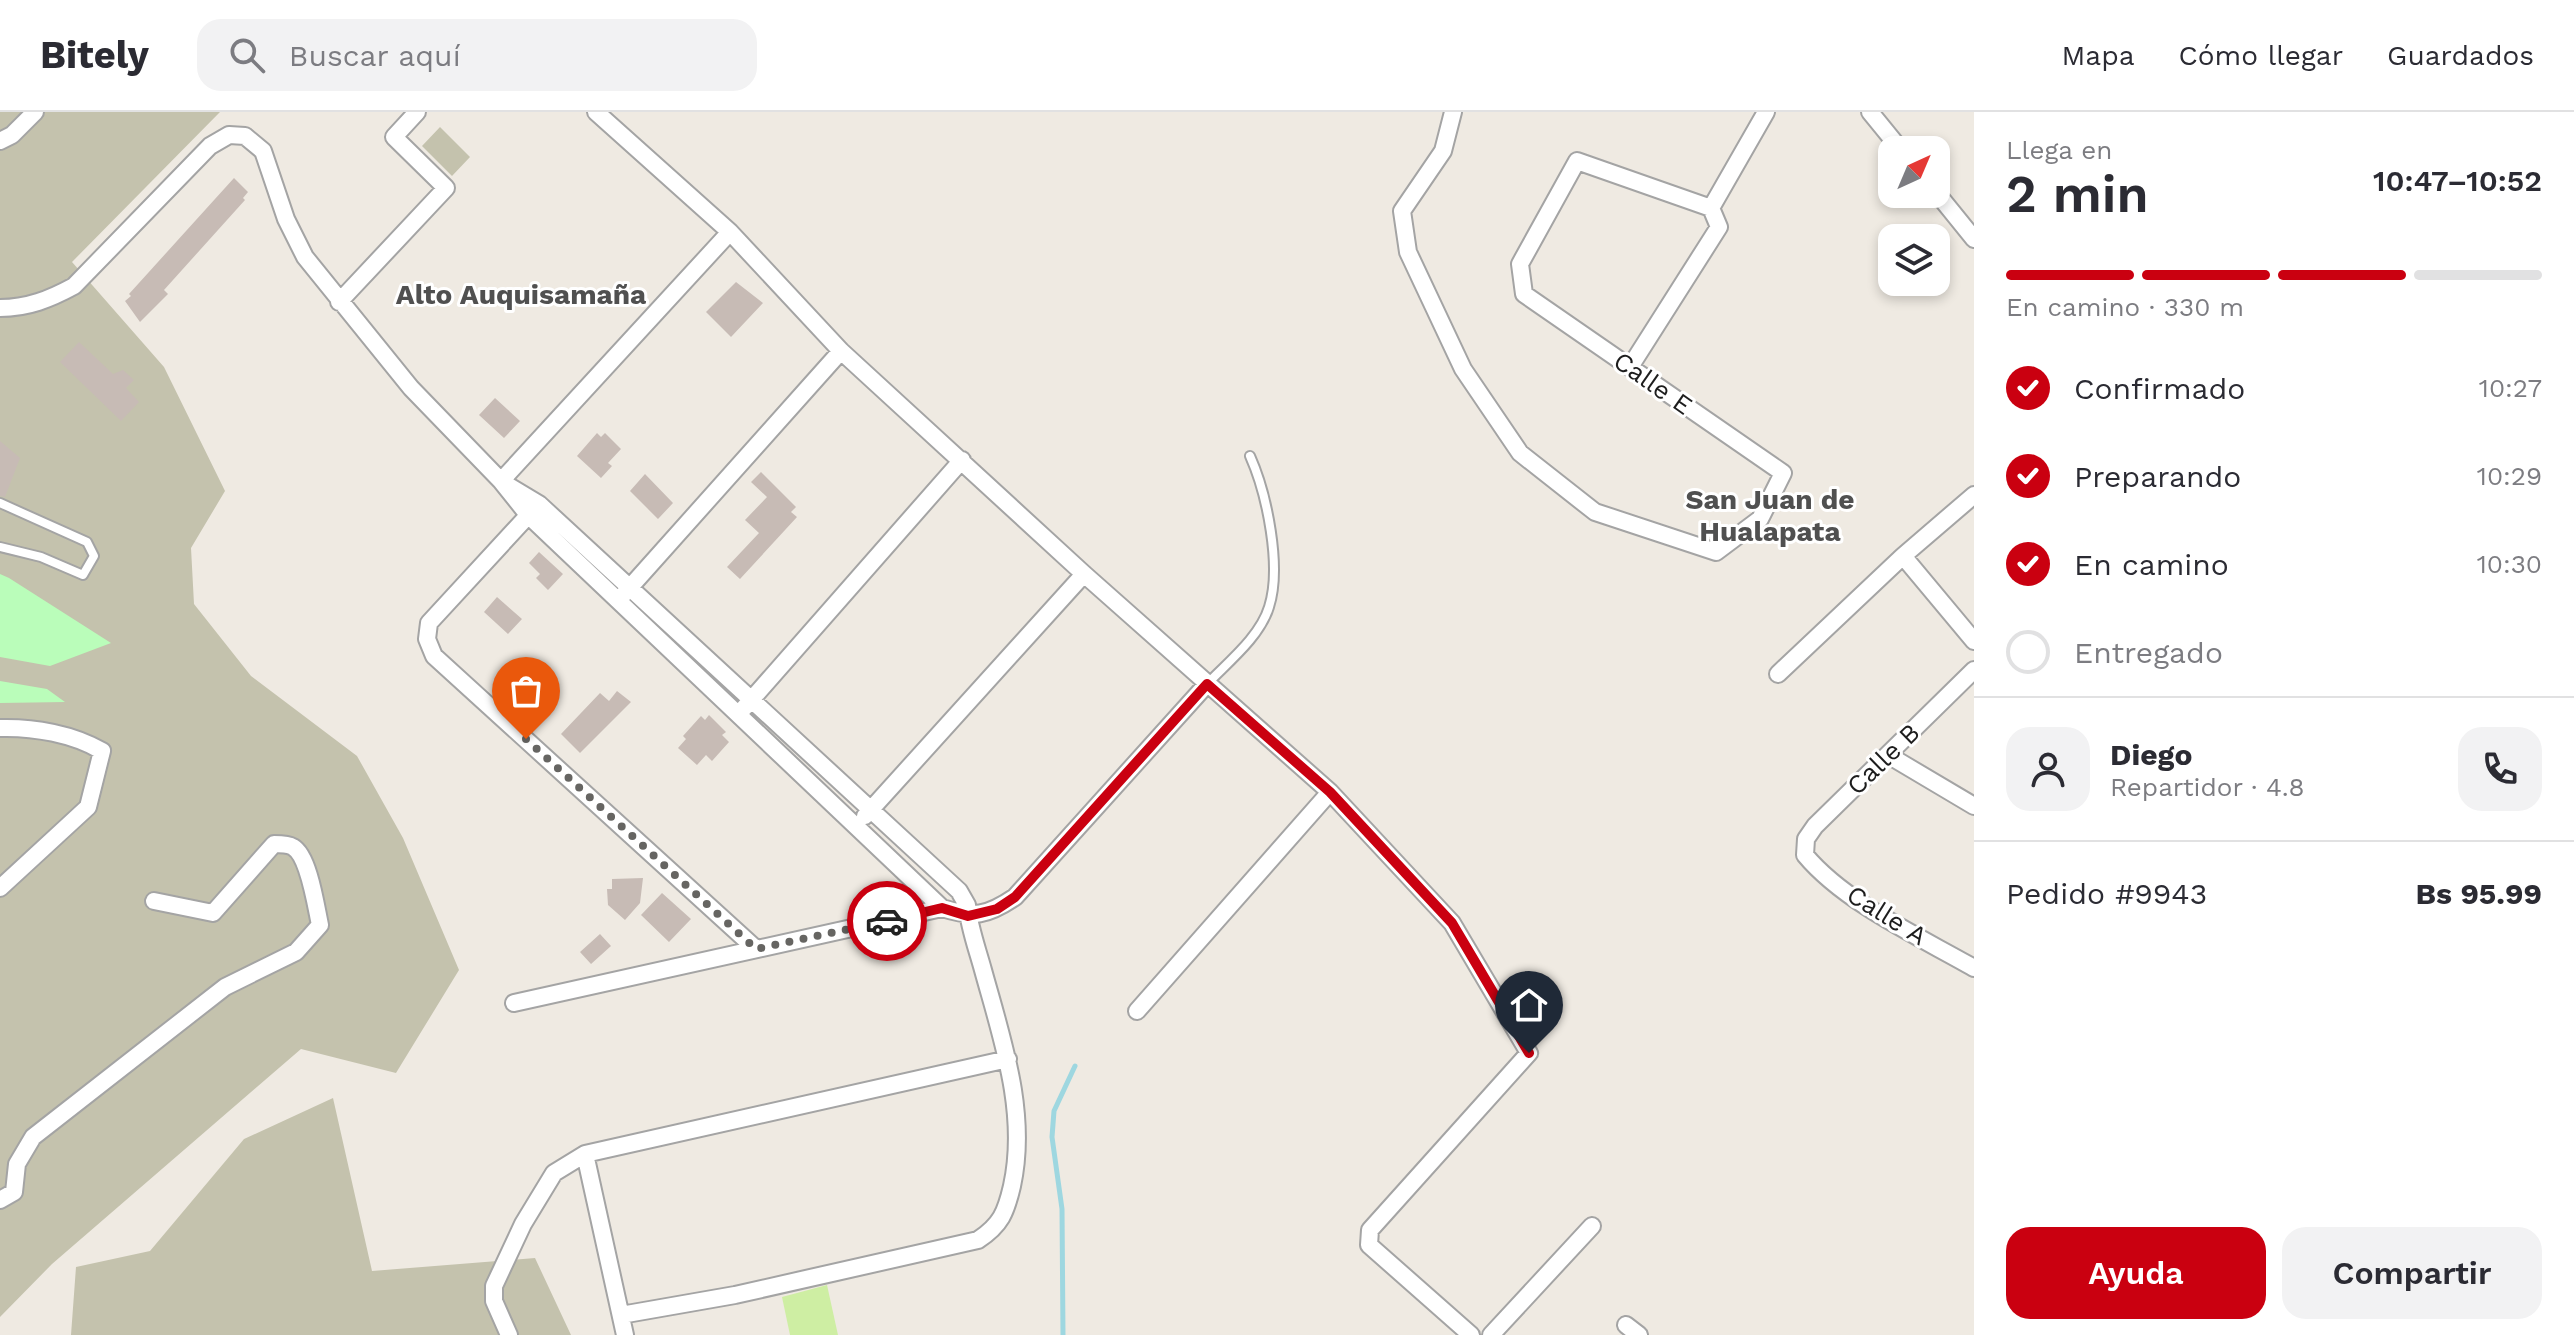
<!DOCTYPE html>
<html lang="es">
<head>
<meta charset="utf-8">
<style>
	body { margin:0; font-family:"Work Sans",sans-serif; background:#f2f2f3; color:#2b2b33; height:100vh; display:flex; flex-direction:column; font-size:30px; white-space:nowrap }
	* { box-sizing:border-box; margin:0 }
	p { font-size:26px; color:#7c7c81 }
	.icon { flex:none; width:44px; height:44px; fill:none; stroke:currentColor; stroke-width:2; stroke-linecap:round; stroke-linejoin:round }
	.map { position:relative; flex:1; overflow:hidden }
	.details { display:flex; flex-direction:column; background:#fff; width:600px }
	.details>* { flex:none }
	.needle { width:52px; rotate:44deg }
	.buttons { position:absolute; left:1878px; top:24px; display:grid; gap:16px }
	.buttons a { display:grid; place-items:center; width:72px; height:72px; border-radius:16px; background:#fff; box-shadow:0 4px 12px #0003; font-size:40px }
	.pin { position:absolute; display:grid; place-items:center; width:68px; height:68px; color:#fff; margin:-82px -34px; border-radius:50% 50% 50% 0; rotate:-45deg; box-shadow:0 0 8px #0007 }
	.pin .icon { rotate:45deg }
	.courier { position:absolute; display:grid; place-items:center; width:80px; height:80px; margin:-40px; border:6px solid #ca0010; border-radius:50%; background:#fff; color:#222; box-shadow:0 2px 10px #0007 }
	.overview em { font-style:normal; font-weight:600 }
	.overview div { display:flex; flex-direction:column-reverse }
	.overview { display:flex; align-items:center; justify-content:space-between; height:136px; padding:0 32px }
	h1 { font-size:52px; font-weight:600; line-height:60px }
	.bar { display:grid; grid-template-columns:repeat(4,1fr); gap:12px 8px; align-content:center; height:96px; padding:0 32px }
	.bar i { height:10px; border-radius:6px; background:#e1e1e2 }
	.bar .active { background:#ca0010 }
	.bar p { grid-column:span 4 }
	.line { display:flex; align-items:center; gap:20px; padding:0 32px; border-top:2px solid #e1e1e2 }
	.line div { flex:1 }
	.round { display:grid; place-items:center; flex:none; width:84px; height:84px; border-radius:24px; background:#f2f2f3 }
	ol { padding:0 32px; list-style:none }
	li { display:flex; align-items:center; gap:24px; height:88px }
	li p { margin-inline-start:auto }
	li .icon { padding:8px; border-radius:50%; background:#ca0010; color:#fff; stroke-width:4 }
	li:last-child { color:#7c7c81 }
	li i { width:44px; height:44px; border:4px solid #e1e1e2; border-radius:50% }
	.cta { display:flex; gap:16px; margin-top:auto; padding:16px 32px }
	.cta a { flex:1; height:92px; border-radius:24px; background:#ca0010; color:#fff; font-size:32px; font-weight:600; line-height:92px; text-align:center }
	.cta a+a { background:#f2f2f3; color:#2b2b33 }
	header { display:flex; align-items:center; gap:48px; box-sizing:border-box; height:112px; padding:0 40px; background:#fff; border-bottom:2px solid #e1e1e2 }
	header strong { font-size:38px }
	nav { display:flex; gap:44px; margin-inline-start:auto; font-size:28px }
	.search { width:560px; height:72px; background:#f2f2f3; display:flex; align-items:center; gap:20px; box-sizing:border-box; padding:0 28px; border-radius:24px; color:#7c7c81; font-size:30px }
	main { display:flex; flex:1; min-height:0 }
	.map>svg:first-child { display:block }
	.construction { fill:#c4c2ad }
	.grass { fill:#ceeea3 }
	.park { fill:#bafdba }
	.lines { fill:none; stroke-linecap:round; stroke-linejoin:round }
	.stream { stroke:#9ed7e0; stroke-width:5 }
	.building { fill:#c7bbb5 }
	.service-casing { stroke:#a4a4a4; stroke-width:12 }
	.minor-casing { stroke:#a4a4a4; stroke-width:20 }
	.service { stroke:#fff; stroke-width:8 }
	.minor { stroke:#fff; stroke-width:16 }
	.done { stroke:#666562; stroke-width:8; stroke-dasharray:0 14.4 }
	.route { stroke:#ca0010; stroke-width:10 }
	.labels { text-anchor:middle; dominant-baseline:central; stroke-width:6; stroke-linejoin:round; paint-order:stroke }
	.street-label { font-size:26px; fill:#1d1d1d; stroke:#fff }
	.neighbourhood-label { font-size:28px; font-weight:bold; fill:#505050; stroke:#fff }
</style>
</head>
<body>
<header>
<strong>Bitely</strong>
<div class="search"><svg class="icon" aria-label="search" viewBox="0 0 24 24"><circle cx="10" cy="10" r="6"/><path d="M15 15l6 6"/></svg>Buscar aquí</div>
<nav><a>Mapa</a><a>Cómo llegar</a><a>Guardados</a></nav>
</header>
<main>
<div class="map">
<svg width="1974" height="1223" viewBox="0 0 1974 1223">
	<rect width="100%" height="100%" fill="#efeae2"/>
	<path class="construction" d="M0,0H220L72,150L164,255L225,379L191,436L194,492L251,564L357,644L403,726L459,858L396,961L301,937L52,1152L0,1205Z
		M440,15L470,45L452,64L422,34Z
		M333,986L372,1159L535,1146L571,1223H71L76,1155L150,1139L244,1027Z"/>
	<path class="grass" d="M827,1173L838,1223H790L782,1185Z"/>
	<path class="park" d="M0,462L9,466L111,531L50,554L0,545Z
		M0,569L47,577L65,590L0,591Z"/>
	<g class="lines">
		<path class="stream" d="M1063,1223L1062,1097L1052,1025L1054,999L1075,954"/>
	</g>
	<path class="building" d="M234,66L248,80L243,86L245,88L164,178L168,182L140,210L125,189L131,184L129,182Z
		M736,170L763,191L731,225L706,200Z
		M79,230L113,262L123,258L134,268L126,276L139,290L121,309L60,250Z
		M495,286L520,309L504,326L479,303Z
		M597,321L601,325L605,321L621,337L608,351L612,354L601,366L577,344Z
		M0,329L20,346L5,385L0,384Z
		M761,360L796,395L791,400L797,405L740,467L727,455L759,421L745,408L767,385L751,370Z
		M645,362L673,391L658,407L630,379Z
		M539,440L563,462L548,478L536,466L540,462L529,451Z
		M497,485L522,507L508,522L484,500Z
		M617,579L631,590L580,641L561,622L600,581L609,589Z
		M709,603L726,620L722,623L729,630L712,649L706,643L697,653L678,636L686,627L683,624L701,604L705,608Z
		M643,766L640,791L625,808L608,793L607,777H612V767Z
		M662,781L691,807L669,830L641,803Z
		M600,822L611,834L591,852L580,840Z"/>
	<g class="lines">
		<defs>
			<path id="service" d="M0,391L87,430L94,444L83,463L41,445L0,435
				M1207,572C1227,551 1260,525 1269,495C1282,455 1267,382 1250,344"/>
			<path id="minor" d="M596,0L730,120L841,239L1084,462L1330,680L1452,811L1529,941L1370,1118L1369,1133L1471,1223
				M1453,0L1443,39L1402,99L1408,140L1463,257L1520,341L1595,400L1716,440L1760,407L1783,361L1524,182L1520,152L1577,49L1711,96L1719,115L1630,255
				M1870,0L1901,38
				M0,29L12,23L35,0
				M1936,80L1974,127
				M1711,96L1766,0
				M339,190L446,76L394,25L417,0
				M0,196C28,196 50,187 74,174L210,34L229,23L245,24L263,39L286,107L305,145L411,276L501,369L529,404L942,796C974,806 987,804 1015,785L1207,572
				M501,369L730,120
				M509,374L539,392L959,779L967,793C969,815 977,836 983,858C1002,927 1028,1001 1012,1074C1006,1100 1001,1113 978,1128L735,1183L621,1203
				M1974,383L1903,444L1974,529
				M535,396L429,511L427,527L434,544L756,837
				M624,482L841,239
				M1974,558L1815,714L1806,727L1805,743C1845,791 1920,825 1974,856
				M1778,562L1903,444
				M744,596L962,348
				M0,616C34,615 73,622 102,639L88,695L0,776
				M1888,643L1974,694
				M865,704L1084,462
				M514,891L942,796
				M1137,899L1330,680
				M585,1042L625,1223
				M0,1088L14,1080L17,1052L33,1025L225,875L296,840L320,813C316,795 309,744 293,735C288,732 280,732 274,732L213,801L154,789
				M1626,1213L1639,1223
				M509,1223L494,1189V1174L523,1112L554,1061L585,1042L1008,947
				M1491,1223L1592,1114"/>
		</defs>
		<use href="#service" class="service-casing"/>
		<use href="#minor" class="minor-casing"/>
		<use href="#service" class="service"/>
		<use href="#minor" class="minor"/>
	</g>
	<g class="lines">
		<path class="done" d="M526,627L756,837L887,809"/>
		<path class="route" d="M887,809L942,796L968,804L997,797L1015,785L1207,572L1330,680L1452,811L1529,941"/>
	</g>
	<g class="labels">
		<g class="street-label">
			<text transform="translate(1653 271) rotate(35)">Calle E</text>
			<text transform="translate(1883 647) rotate(-44)">Calle B</text>
			<text transform="translate(1887 803) rotate(32)">Calle A</text>
		</g>
		<g class="neighbourhood-label">
			<text x="521" y="182">Alto Auquisamaña</text>
			<text x="1770" y="387">San Juan de<tspan x="1770" dy="32">Hualapata</tspan></text>
		</g>
	</g>
</svg>
<div class="buttons">
<a><svg class="needle" viewBox="-14 -14 28 28"><path d="M0-13l5 13h-10z" fill="#e53935"/><path d="M0 13l5-13h-10z" fill="#7c7c81"/></svg></a>
<a><svg class="icon" aria-label="layers" viewBox="0 0 24 24"><path d="M12 4l9 5-9 5-9-5zM3 14l9 5 9-5"/></svg></a>
</div>
<div class="pin" style="left:526px;top:627px;background:#ea580c"><svg class="icon" aria-label="bag" viewBox="0 0 24 24"><path d="M5 8h14l-1 12H6zM9 8a3 3 0 0 1 6 0"/></svg></div>
<div class="pin" style="left:1529px;top:941px;background:#1f2937"><svg class="icon" aria-label="home" viewBox="0 0 24 24"><path d="M3 11l9-7 9 7M6 9v11h12V9"/></svg></div>
<div class="courier" style="left:887px;top:809px"><svg class="icon" aria-label="car" viewBox="0 0 24 24"><path d="M5 17H2v-5l4-1 3-4h7l3 4 3 1v5h-3M9 17h6M6 11h13"/><circle cx="7" cy="17" r="2"/><circle cx="17" cy="17" r="2"/></svg></div>
</div>
<section class="details">
<div class="overview"><div><h1>2 min</h1><p>Llega en</p></div><em>10:47–10:52</em></div>
<div class="bar"><i class="active"></i><i class="active"></i><i class="active"></i><i></i><p>En camino · 330 m</p></div>
<ol>
<li><svg class="icon" aria-label="check" viewBox="0 0 24 24"><path d="M5 12l5 5 9-10"/></svg>Confirmado<p>10:27</p></li>
<li><svg class="icon" aria-label="check" viewBox="0 0 24 24"><path d="M5 12l5 5 9-10"/></svg>Preparando<p>10:29</p></li>
<li><svg class="icon" aria-label="check" viewBox="0 0 24 24"><path d="M5 12l5 5 9-10"/></svg>En camino<p>10:30</p></li>
<li><i></i>Entregado</li>
</ol>
<div class="line" style="height:144px"><a class="round"><svg class="icon" aria-label="person" viewBox="0 0 24 24"><circle cx="12" cy="8" r="4"/><path d="M4 21q1-7 8-7t8 7"/></svg></a><div><b>Diego</b><p>Repartidor · 4.8</p></div><a class="round"><svg class="icon" aria-label="phone" viewBox="0 0 24 24"><path d="M5 4h4l2 5-3 2q2 4 5 5l2-3 5 2v4C11 20 4 13 5 4z"/></svg></a></div>
<div class="line" style="height:104px"><div>Pedido #9943</div><b>Bs 95.99</b></div>
<div class="cta"><a>Ayuda</a><a>Compartir</a></div>
</section>
</main>
</body>
</html>
